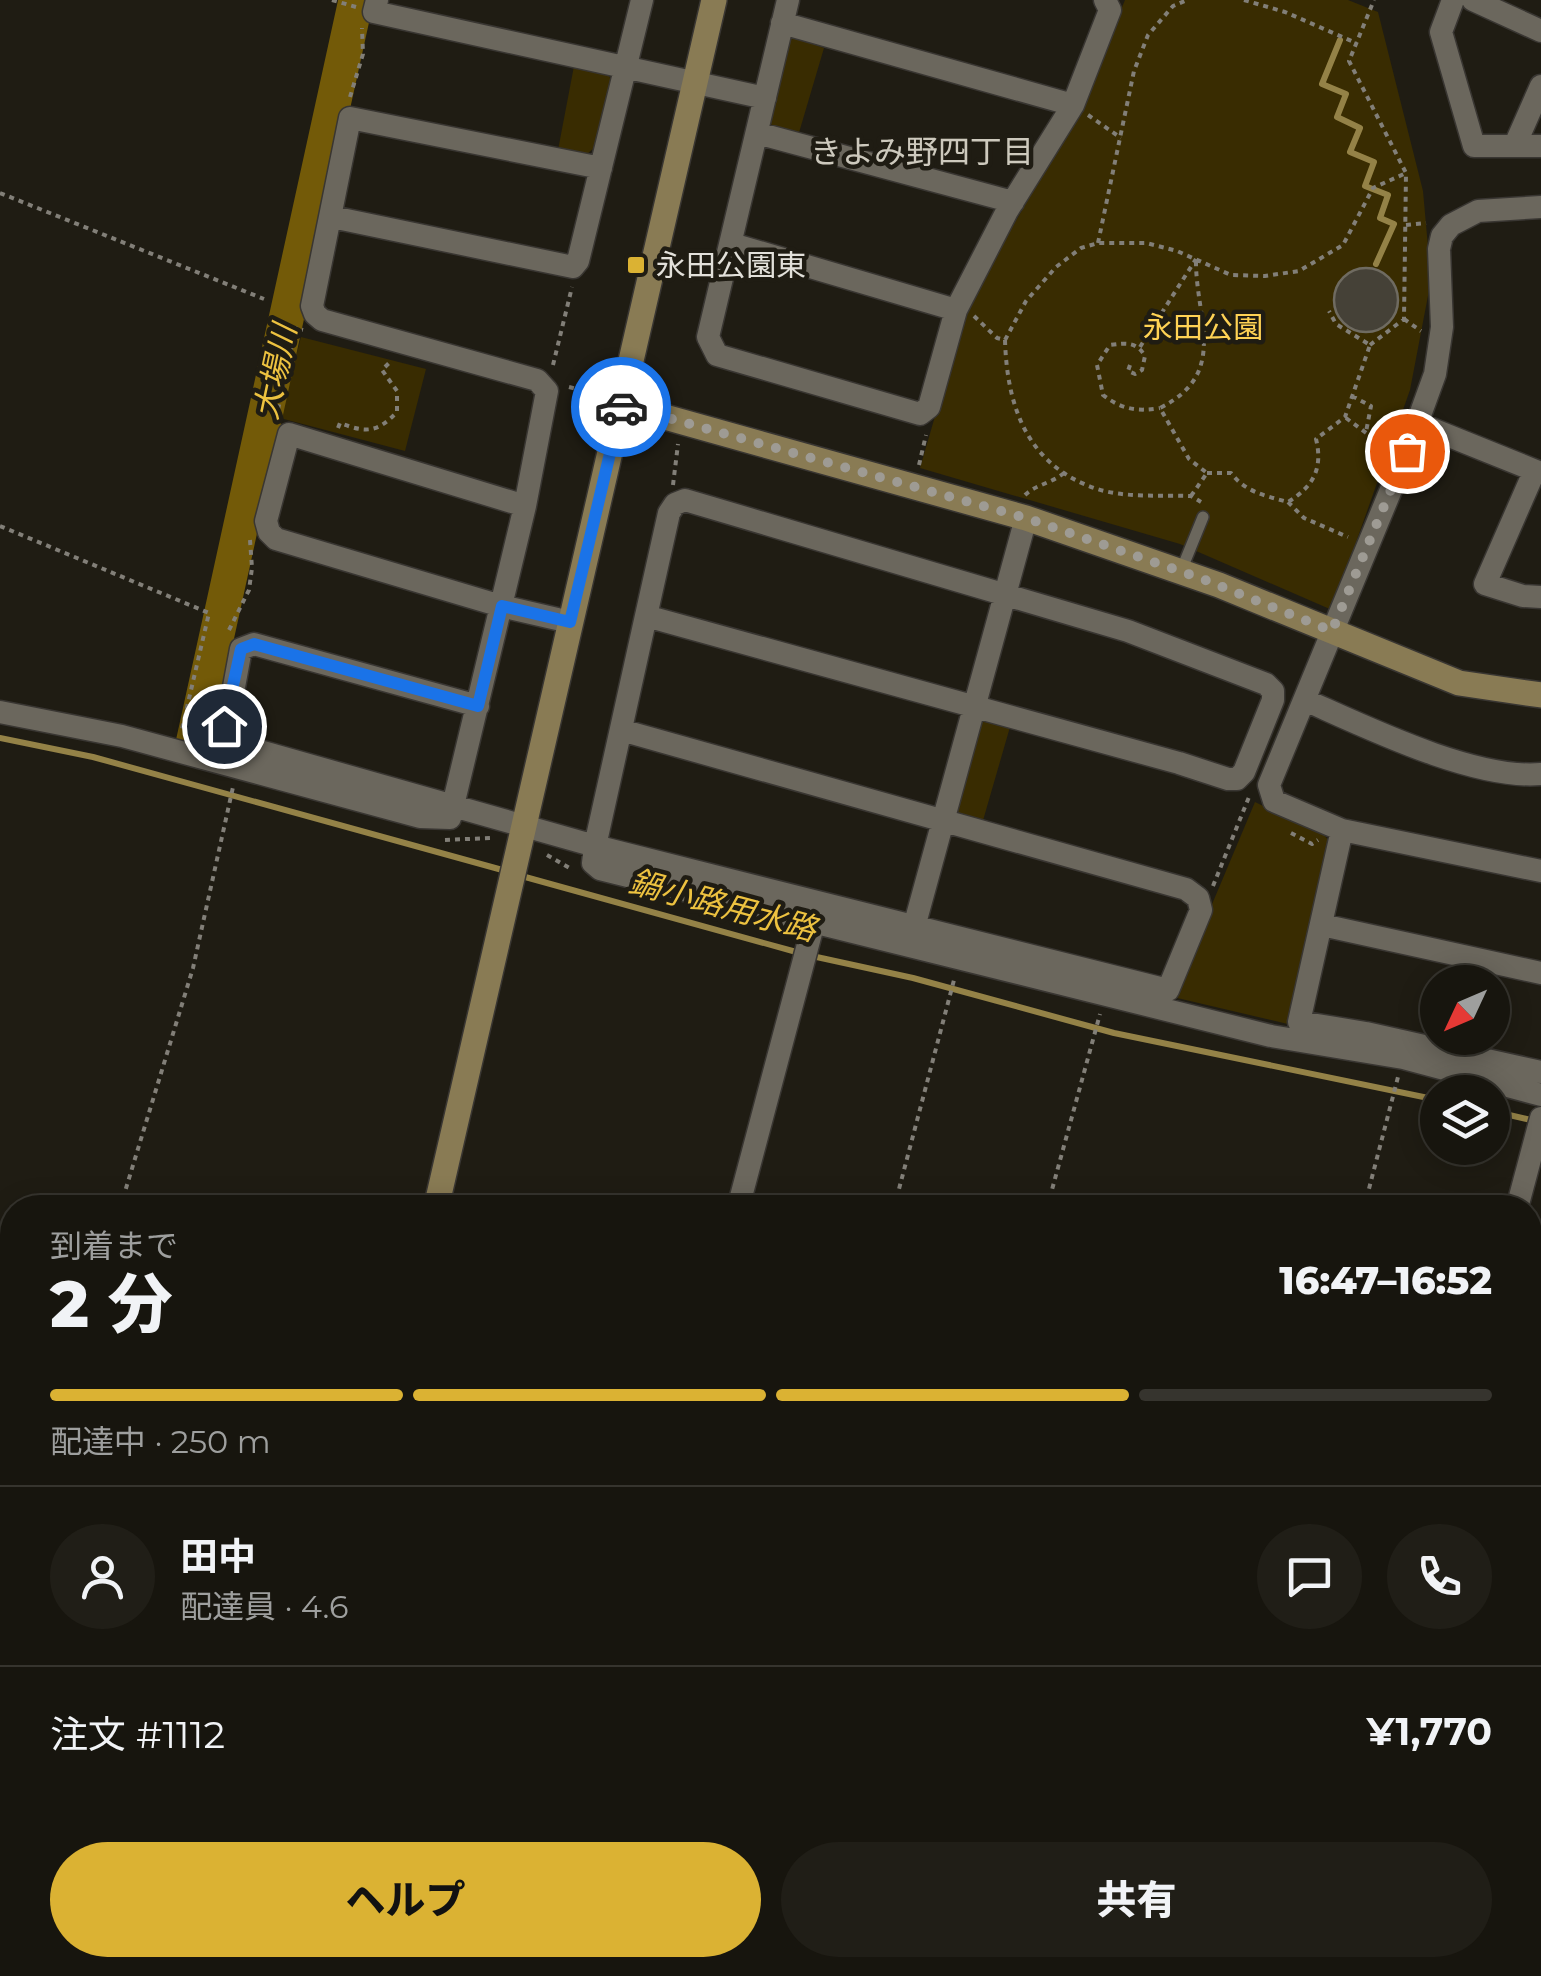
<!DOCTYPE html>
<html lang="ja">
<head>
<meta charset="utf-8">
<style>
	body { margin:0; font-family:Montserrat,"Noto Sans JP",sans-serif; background:#201e17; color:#f1f3f6; height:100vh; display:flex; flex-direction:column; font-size:38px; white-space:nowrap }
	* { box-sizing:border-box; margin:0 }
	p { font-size:32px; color:#9e9f9e }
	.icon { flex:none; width:55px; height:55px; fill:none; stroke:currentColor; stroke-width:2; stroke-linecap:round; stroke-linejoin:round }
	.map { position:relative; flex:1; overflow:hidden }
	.details { position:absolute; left:0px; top:1195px; width:1542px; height:782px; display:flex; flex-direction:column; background:#17150e; border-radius:40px 40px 0 0; box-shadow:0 5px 25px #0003,0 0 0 2px #36342e }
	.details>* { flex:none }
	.needle { width:65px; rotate:226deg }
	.controls { position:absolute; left:1420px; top:965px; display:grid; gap:20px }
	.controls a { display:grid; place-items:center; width:90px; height:90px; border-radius:50%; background:#17150e; box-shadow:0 5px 25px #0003,0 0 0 2px #36342e; font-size:50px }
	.pin { position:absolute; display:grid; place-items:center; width:85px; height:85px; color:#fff; margin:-42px; border:5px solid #fff; border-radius:50%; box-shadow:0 2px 10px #0007 }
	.courier { position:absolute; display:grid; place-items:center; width:100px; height:100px; margin:-50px; border:8px solid #1a73e8; border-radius:50%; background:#fff; color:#222; box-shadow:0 2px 12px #0007 }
	.headline em { font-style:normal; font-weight:800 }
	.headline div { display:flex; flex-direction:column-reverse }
	.headline { display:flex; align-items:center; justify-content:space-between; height:170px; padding:0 50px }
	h1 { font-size:65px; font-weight:800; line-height:75px }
	.bar { display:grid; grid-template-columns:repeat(4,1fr); gap:15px 10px; align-content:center; height:120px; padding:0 50px }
	.bar i { height:12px; border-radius:8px; background:#36342e }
	.bar .active { background:#dbb233 }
	.bar p { grid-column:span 4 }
	.line { display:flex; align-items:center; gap:25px; padding:0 50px; border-top:2px solid #36342e }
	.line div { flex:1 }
	.round { display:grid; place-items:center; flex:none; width:105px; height:105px; border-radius:52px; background:#201e17 }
	.cta { display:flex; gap:20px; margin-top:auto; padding:20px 50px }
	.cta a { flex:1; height:115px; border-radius:60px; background:#dbb233; color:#111; font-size:40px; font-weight:800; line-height:115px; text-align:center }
	.cta a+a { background:#201e17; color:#f1f3f6 }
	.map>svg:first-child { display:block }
	.green { fill:#392c01 }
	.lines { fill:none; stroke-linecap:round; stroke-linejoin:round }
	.stream { stroke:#948247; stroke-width:6 }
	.river { stroke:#735a08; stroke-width:35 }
	.building { fill:#454137; stroke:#6f6b61; stroke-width:2.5 }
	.lane-casing { stroke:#393632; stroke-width:14 }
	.street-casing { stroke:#393632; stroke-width:25 }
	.secondary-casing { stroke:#393632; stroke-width:28 }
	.path { stroke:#827f78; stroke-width:4; stroke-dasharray:5 5; stroke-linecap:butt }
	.lane { stroke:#6b675d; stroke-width:11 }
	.street { stroke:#6b675d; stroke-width:22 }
	.secondary { stroke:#897b54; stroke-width:25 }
	.done { stroke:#9e9b94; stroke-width:10; stroke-dasharray:0 18 }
	.route { stroke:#1a73e8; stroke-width:12 }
	.poi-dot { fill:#dbb233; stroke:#1f1c13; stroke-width:4 }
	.labels { text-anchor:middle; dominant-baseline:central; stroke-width:9; stroke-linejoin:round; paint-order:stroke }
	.poi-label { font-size:30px; fill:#e2e0da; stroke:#1f1c13; text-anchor:start }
	.park-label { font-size:30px; fill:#fed254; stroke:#1f1c13 }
	.neighbourhood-label { font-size:32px; fill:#cdc9bd; stroke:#1f1c13 }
	.water-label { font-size:32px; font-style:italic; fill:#edc240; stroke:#1f1c13 }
</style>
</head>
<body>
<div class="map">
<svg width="1541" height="1976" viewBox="0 0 1541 1976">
	<rect width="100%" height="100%" fill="#1f1c13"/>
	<path class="green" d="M1125,0H1348L1378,12L1423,191L1431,280L1410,390L1332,610L1180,544L920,468L967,306L1079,111Z
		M795,38L824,48L798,136L775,128L769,122L787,41Z
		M574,66L607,72L611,80L595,147L586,155L558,150Z
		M301,337L426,369L405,451L280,418Z
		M981,720L1010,727L982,824L954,812Z
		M1255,802L1324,835L1329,841L1292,1025L1173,997Z"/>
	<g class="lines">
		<path class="stream" d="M1340,40L1322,84L1346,94L1337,117L1360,128L1350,152L1374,162L1365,186L1388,195L1380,218L1394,224L1376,264
			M0,738L93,757L506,871
			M518,875L800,953
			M812,956L913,978L1114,1033L1438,1100
			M1492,1111L1535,1121"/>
		<path class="river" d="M193,744L356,0"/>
	</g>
	<path class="building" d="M1334 300a32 32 0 1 1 64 0a32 32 0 1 1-64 0Z"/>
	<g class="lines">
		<defs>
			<path id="lane" d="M1181,571L1203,517"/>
			<path id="street" d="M377,0L374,12L765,98
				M788,0L708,337L717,355L920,414L929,407L956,310L1007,211L1073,105L1110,10L1105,0
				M1453,0L1441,32L1474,146H1541
				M1473,0L1541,31
				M782,23L1073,105
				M757,133L1013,202
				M1515,145L1541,86
				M332,217L573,267L578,261L642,0
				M732,244L956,310
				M1417,423L1541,473
				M1534,472L1485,584L1523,596L1541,597
				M685,500L1128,631L1266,684L1273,691V700L1244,772L1237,779H1228L1179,763L646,616L669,513L675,504Z
				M525,506L289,434L266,521L269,532L276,539L501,606L570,622
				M1305,700C1366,727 1474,780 1541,774
				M478,706L254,644L241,649L224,741L595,846L593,863L600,869L1271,1036L1403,1058L1541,1095
				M0,712L122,736L420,817L450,818L525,506L547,391L537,380L322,320L315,314L312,306L350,118L601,168
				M621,730L1186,889L1198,898L1201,910L1168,990L595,846L646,616
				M1342,830L1274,801L1269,785L1407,451L1435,374L1442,327L1439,249L1442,236L1451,225L1478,211L1541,207
				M1541,871L1342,830L1299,1022L1366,1033L1541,1072
				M1322,925L1541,973
				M914,927L1026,518
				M738,1208L814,922
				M1517,1208L1541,1118
				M0,1446L12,1433
				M0,1824L12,1825
				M342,1965L345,1976
				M656,1965L683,1976
				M1044,1965L1065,1976
				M1236,1976L1241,1965"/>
			<path id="secondary" d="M622,405L1026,518L1219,585L1459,683L1541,695
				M436,1208L714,0
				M0,1332L12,1339
				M1530,1698L1541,1700"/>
		</defs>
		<use href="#lane" class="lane-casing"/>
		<use href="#street" class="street-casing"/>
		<use href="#secondary" class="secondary-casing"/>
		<path class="path" d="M332,0L356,7
			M1244,0L1285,12L1356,43
			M350,97L363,54L362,28
			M1088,115L1121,138
			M0,193L264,299
			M1406,225L1426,223
			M1098,243L1134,71L1148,35L1173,6L1187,0
			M974,316L997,338L1005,340C1007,408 1028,466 1097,489C1126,498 1161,495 1191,496L1201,502
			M1404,319L1421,331
			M1005,340L1026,301L1056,267L1081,248L1098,243H1146L1177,251L1231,275L1265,276L1299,271L1343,245L1373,188L1406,173
			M1370,345L1404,319L1406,173L1349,61L1374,0
			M1140,347L1196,259
			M553,365L572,287
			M1130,365L1128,371L1135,374L1142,370L1145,356C1136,341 1126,343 1110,345L1097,365L1103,395C1121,409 1137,412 1160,408
			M569,387L603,396
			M1352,396L1371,406L1366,432
			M1346,418L1385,447
			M276,419L295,328L303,330
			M338,428L340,423C366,433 377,433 397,412V391L382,370L391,361
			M919,465L926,435
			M1207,473H1231C1245,492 1266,496 1288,502C1314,486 1323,468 1316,439L1345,417L1370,345L1336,324L1329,311
			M673,485L678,444
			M1025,495C1035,485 1052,483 1064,473
			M1191,496L1207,473L1189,459L1160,408C1230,373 1195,318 1196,259
			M1288,502L1304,518L1348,537
			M0,526L209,613L181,733
			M229,630L249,590L252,568L250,540
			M1291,833L1312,844L1318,840
			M445,840L490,838
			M547,855L573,870
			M1213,886L1249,797
			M120,1208L193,968L233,787
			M894,1208L954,980
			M1047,1208L1100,1014
			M1364,1208L1398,1077
			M0,1488L12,1502
			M0,1920L12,1843
			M968,1965L986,1976"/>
		<use href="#lane" class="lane"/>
		<use href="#street" class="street"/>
		<use href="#secondary" class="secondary"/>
	</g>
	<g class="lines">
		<path class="done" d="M621,407L622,405L1026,518L1200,578L1332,631L1407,451"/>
		<path class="route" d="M224,726L241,649L254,644L478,706L502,606L570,622L621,407"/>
	</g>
	<rect class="poi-dot" x="626" y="255" width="20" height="20" rx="5"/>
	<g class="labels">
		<g class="poi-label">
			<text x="656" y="265">永田公園東</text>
		</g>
		<g class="park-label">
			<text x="1203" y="327">永田公園</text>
		</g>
		<g class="neighbourhood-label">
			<text x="922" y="151">きよみ野四丁目</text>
		</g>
		<g class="water-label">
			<text transform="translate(275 372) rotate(-78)">大場川</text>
			<text transform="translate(723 905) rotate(15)">鍋小路用水路</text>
		</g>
	</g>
</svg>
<div class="controls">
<a><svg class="needle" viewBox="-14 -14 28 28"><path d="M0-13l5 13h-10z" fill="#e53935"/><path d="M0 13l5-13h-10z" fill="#9e9f9e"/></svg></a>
<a><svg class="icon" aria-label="layers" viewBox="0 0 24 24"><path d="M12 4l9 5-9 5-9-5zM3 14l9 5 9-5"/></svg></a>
</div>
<div class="pin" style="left:1407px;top:451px;background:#ea580c"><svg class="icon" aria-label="bag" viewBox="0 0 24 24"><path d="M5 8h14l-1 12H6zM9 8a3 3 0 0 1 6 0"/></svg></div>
<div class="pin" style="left:224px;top:726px;background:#1f2937"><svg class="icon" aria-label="home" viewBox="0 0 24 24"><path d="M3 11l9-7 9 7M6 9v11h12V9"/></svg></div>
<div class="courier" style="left:621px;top:407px"><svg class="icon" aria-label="car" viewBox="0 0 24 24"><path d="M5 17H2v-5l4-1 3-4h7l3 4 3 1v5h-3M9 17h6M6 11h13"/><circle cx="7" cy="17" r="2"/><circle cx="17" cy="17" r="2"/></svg></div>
<section class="details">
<div class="headline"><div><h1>2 分</h1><p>到着まで</p></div><em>16:47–16:52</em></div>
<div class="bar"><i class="active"></i><i class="active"></i><i class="active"></i><i></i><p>配達中 · 250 m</p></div>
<div class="line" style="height:180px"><a class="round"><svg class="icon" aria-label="person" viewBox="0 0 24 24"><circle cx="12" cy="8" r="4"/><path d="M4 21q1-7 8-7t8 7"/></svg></a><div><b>田中</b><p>配達員 · 4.6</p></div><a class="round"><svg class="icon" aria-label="chat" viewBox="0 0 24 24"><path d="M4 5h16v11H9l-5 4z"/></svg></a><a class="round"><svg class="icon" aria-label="phone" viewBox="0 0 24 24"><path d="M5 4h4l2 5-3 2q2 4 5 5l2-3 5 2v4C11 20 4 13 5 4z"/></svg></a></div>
<div class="line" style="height:130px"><div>注文 #1112</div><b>¥1,770</b></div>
<div class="cta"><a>ヘルプ</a><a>共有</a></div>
</section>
</div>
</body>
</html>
